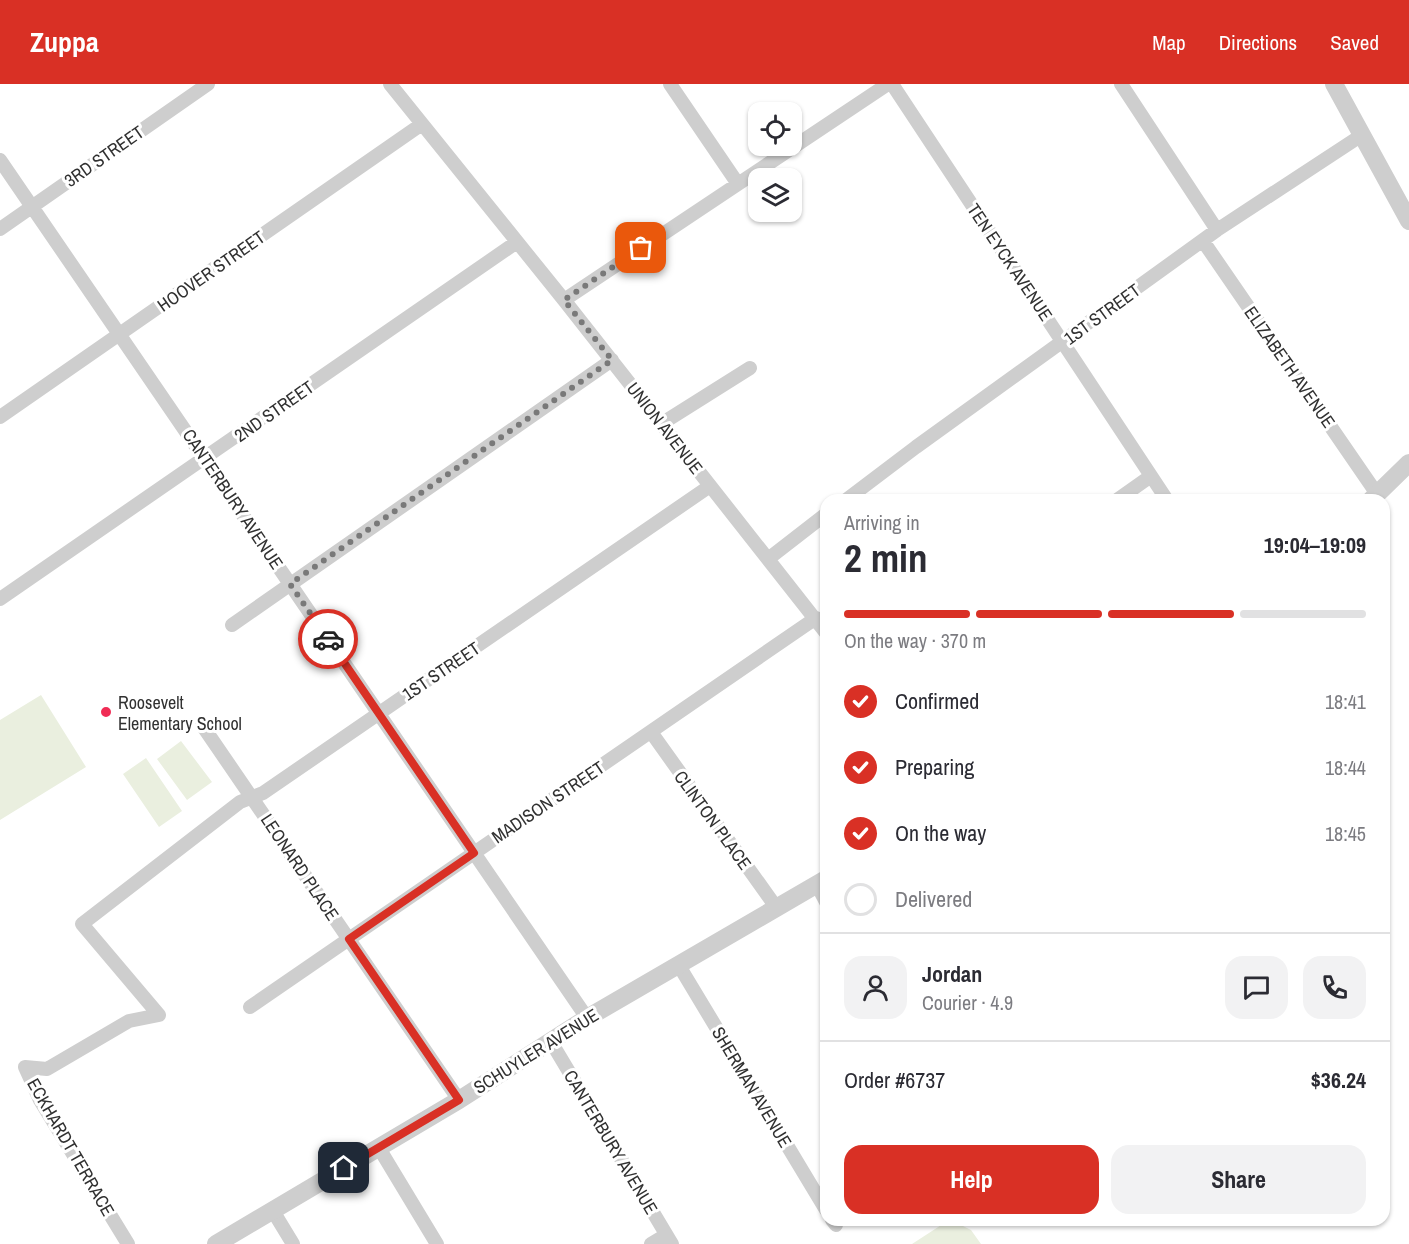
<!DOCTYPE html>
<html lang="en">
<head>
<meta charset="utf-8">
<style>
	body { margin:0; font-family:"Archivo Narrow",sans-serif; background:#f2f2f3; color:#2b2b33; height:100vh; display:flex; flex-direction:column; font-size:22px; white-space:nowrap }
	* { box-sizing:border-box; margin:0 }
	p { font-size:20px; color:#7c7c81 }
	.icon { flex:none; width:33px; height:33px; fill:none; stroke:currentColor; stroke-width:2; stroke-linecap:round; stroke-linejoin:round }
	.map { position:relative; flex:1; overflow:hidden }
	.panel { position:absolute; left:820px; top:410px; width:570px; height:732px; display:flex; flex-direction:column; background:#fff; border-radius:18px; box-shadow:0 2px 4px #0004 }
	.panel>* { flex:none }
	.tools { position:absolute; left:748px; top:18px; display:grid; gap:12px }
	.tools a { display:grid; place-items:center; width:54px; height:54px; border-radius:12px; background:#fff; box-shadow:0 2px 4px #0004; font-size:30px }
	.pin { position:absolute; display:grid; place-items:center; width:51px; height:51px; color:#fff; margin:-26px; border-radius:12px; box-shadow:0 3px 9px #0006 }
	.courier { position:absolute; display:grid; place-items:center; width:60px; height:60px; margin:-30px; border:4px solid #d93025; border-radius:50%; background:#fff; color:#222; box-shadow:0 2px 8px #0007 }
	.head em { font-style:normal; font-weight:700 }
	.head div { display:flex; flex-direction:column-reverse }
	.head { display:flex; align-items:center; justify-content:space-between; height:102px; padding:0 24px }
	h1 { font-size:39px; font-weight:700; line-height:45px }
	.bar { display:grid; grid-template-columns:repeat(4,1fr); gap:9px 6px; align-content:center; height:72px; padding:0 24px }
	.bar i { height:8px; border-radius:4px; background:#e1e1e2 }
	.bar .current { background:#d93025 }
	.bar p { grid-column:span 4 }
	.line { display:flex; align-items:center; gap:15px; padding:0 24px; border-top:2px solid #e1e1e2 }
	.line div { flex:1 }
	.round { display:grid; place-items:center; flex:none; width:63px; height:63px; border-radius:18px; background:#f2f2f3 }
	ol { padding:0 24px; list-style:none }
	li { display:flex; align-items:center; gap:18px; height:66px }
	li p { margin-inline-start:auto }
	li .icon { padding:6px; border-radius:50%; background:#d93025; color:#fff; stroke-width:4 }
	li:last-child { color:#7c7c81 }
	li i { width:33px; height:33px; border:3px solid #e1e1e2; border-radius:50% }
	.action { display:flex; gap:12px; margin-top:auto; padding:12px 24px }
	.action a { flex:1; height:69px; border-radius:18px; background:#d93025; color:#fff; font-size:24px; font-weight:700; line-height:69px; text-align:center }
	.action a+a { background:#f2f2f3; color:#2b2b33 }
	header { display:flex; align-items:center; gap:36px; box-sizing:border-box; height:84px; padding:0 30px; background:#d93025; color:#fff }
	header strong { font-size:28px }
	nav { display:flex; gap:33px; margin-inline-start:auto; font-size:21px }
	.map>svg:first-child { display:block }
	.green { fill:#eaefdf }
	.lines { fill:none; stroke-linecap:round; stroke-linejoin:round }
	.minor { stroke:#cecece; stroke-width:14 }
	.tertiary { stroke:#cecece; stroke-width:18 }
	.done { stroke:#797979; stroke-width:6; stroke-dasharray:0 10.8 }
	.route { stroke:#d93025; stroke-width:8 }
	.poi-dot { fill:#f02c55; stroke:#fff; stroke-width:2 }
	.labels { text-anchor:middle; dominant-baseline:central; stroke-width:6; stroke-linejoin:round; paint-order:stroke }
	.street-label { font-size:18px; fill:#313131; stroke:#fff }
	.poi-label { font-size:18px; fill:#313131; stroke:#fff; text-anchor:start }
</style>
</head>
<body>
<header>
<strong>Zuppa</strong>
<nav><a>Map</a><a>Directions</a><a>Saved</a></nav>
</header>
<div class="map">
<svg width="1409" height="1160" viewBox="0 0 1409 1160">
	<rect width="100%" height="100%" fill="#fff"/>
	<path class="green" d="M41,611L86,683L0,736V636Z
		M181,657L212,698L187,716L157,675Z
		M146,674L182,727L159,743L123,690Z
		M949,1136H963L959,1140L971,1146L981,1160H912Z"/>
	<g class="lines">
		<path class="minor" d="M390,0L564,216L826,549
			M670,0L738,100
			M892,0L1167,416
			M1121,0L1217,146
			M0,76L587,934
			M0,145L208,0
			M1203,157L1377,410
			M564,216L888,0
			M0,333L422,40
			M661,340L750,284
			M846,416L916,363L1217,146L1362,51
			M1117,416L1151,392
			M768,475L826,430
			M0,515L517,158
			M232,541L612,276
			M202,641L459,1016
			M651,648L776,823
			M817,801L826,818
			M678,880L826,1126
			M250,923L816,534
			M550,956L672,1160
			M25,983L47,985L129,937L159,931L82,840L240,718L263,709L710,402
			M25,983L40,1016L128,1160
			M379,1064L437,1160
			M273,1127L293,1160
			M832,1136L836,1141
			M651,1160L666,1151"/>
		<path class="tertiary" d="M1334,0L1409,137
			M1371,416L1409,379
			M216,1160L459,1016L587,934L826,795"/>
	</g>
	<g class="lines">
		<path class="done" d="M328,555L290,500L612,276L564,216L641,164"/>
		<path class="route" d="M328,555L474,769L349,855L459,1016L344,1084"/>
	</g>
	<circle class="poi-dot" cx="106" cy="628" r="6"/>
	<g class="labels">
		<g class="street-label">
			<text transform="translate(104 72) rotate(-35)">3RD STREET</text>
			<text transform="translate(1010 178) rotate(56)">TEN EYCK AVENUE</text>
			<text transform="translate(211 187) rotate(-35)">HOOVER STREET</text>
			<text transform="translate(1102 230) rotate(-36)">1ST STREET</text>
			<text transform="translate(1290 283) rotate(55)">ELIZABETH AVENUE</text>
			<text transform="translate(274 327) rotate(-35)">2ND STREET</text>
			<text transform="translate(665 344) rotate(52)">UNION AVENUE</text>
			<text transform="translate(233 415) rotate(56)">CANTERBURY AVENUE</text>
			<text transform="translate(441 587) rotate(-34)">1ST STREET</text>
			<text transform="translate(548 718) rotate(-34)">MADISON STREET</text>
			<text transform="translate(713 736) rotate(54)">CLINTON PLACE</text>
			<text transform="translate(300 783) rotate(56)">LEONARD PLACE</text>
			<text transform="translate(536 967) rotate(-32)">SCHUYLER AVENUE</text>
			<text transform="translate(752 1003) rotate(59)">SHERMAN AVENUE</text>
			<text transform="translate(611 1058) rotate(59)">CANTERBURY AVENUE</text>
			<text transform="translate(71 1063) rotate(60)">ECKHARDT TERRACE</text>
		</g>
		<g class="poi-label">
			<text x="118" y="618">Roosevelt<tspan x="118" dy="21">Elementary School</tspan></text>
		</g>
	</g>
</svg>
<div class="tools">
<a><svg class="icon" aria-label="locate" viewBox="0 0 24 24"><circle cx="12" cy="12" r="6"/><path d="M12 2v4M12 18v4M2 12h4M18 12h4"/></svg></a>
<a><svg class="icon" aria-label="layers" viewBox="0 0 24 24"><path d="M12 4l9 5-9 5-9-5zM3 14l9 5 9-5"/></svg></a>
</div>
<div class="pin" style="left:641px;top:164px;background:#ea580c"><svg class="icon" aria-label="bag" viewBox="0 0 24 24"><path d="M5 8h14l-1 12H6zM9 8a3 3 0 0 1 6 0"/></svg></div>
<div class="pin" style="left:344px;top:1084px;background:#1f2937"><svg class="icon" aria-label="home" viewBox="0 0 24 24"><path d="M3 11l9-7 9 7M6 9v11h12V9"/></svg></div>
<div class="courier" style="left:328px;top:555px"><svg class="icon" aria-label="car" viewBox="0 0 24 24"><path d="M5 17H2v-5l4-1 3-4h7l3 4 3 1v5h-3M9 17h6M6 11h13"/><circle cx="7" cy="17" r="2"/><circle cx="17" cy="17" r="2"/></svg></div>
<section class="panel">
<div class="head"><div><h1>2 min</h1><p>Arriving in</p></div><em>19:04–19:09</em></div>
<div class="bar"><i class="current"></i><i class="current"></i><i class="current"></i><i></i><p>On the way · 370 m</p></div>
<ol>
<li><svg class="icon" aria-label="check" viewBox="0 0 24 24"><path d="M5 12l5 5 9-10"/></svg>Confirmed<p>18:41</p></li>
<li><svg class="icon" aria-label="check" viewBox="0 0 24 24"><path d="M5 12l5 5 9-10"/></svg>Preparing<p>18:44</p></li>
<li><svg class="icon" aria-label="check" viewBox="0 0 24 24"><path d="M5 12l5 5 9-10"/></svg>On the way<p>18:45</p></li>
<li><i></i>Delivered</li>
</ol>
<div class="line" style="height:108px"><a class="round"><svg class="icon" aria-label="person" viewBox="0 0 24 24"><circle cx="12" cy="8" r="4"/><path d="M4 21q1-7 8-7t8 7"/></svg></a><div><b>Jordan</b><p>Courier · 4.9</p></div><a class="round"><svg class="icon" aria-label="chat" viewBox="0 0 24 24"><path d="M4 5h16v11H9l-5 4z"/></svg></a><a class="round"><svg class="icon" aria-label="phone" viewBox="0 0 24 24"><path d="M5 4h4l2 5-3 2q2 4 5 5l2-3 5 2v4C11 20 4 13 5 4z"/></svg></a></div>
<div class="line" style="height:78px"><div>Order #6737</div><b>$36.24</b></div>
<div class="action"><a>Help</a><a>Share</a></div>
</section>
</div>
</body>
</html>
